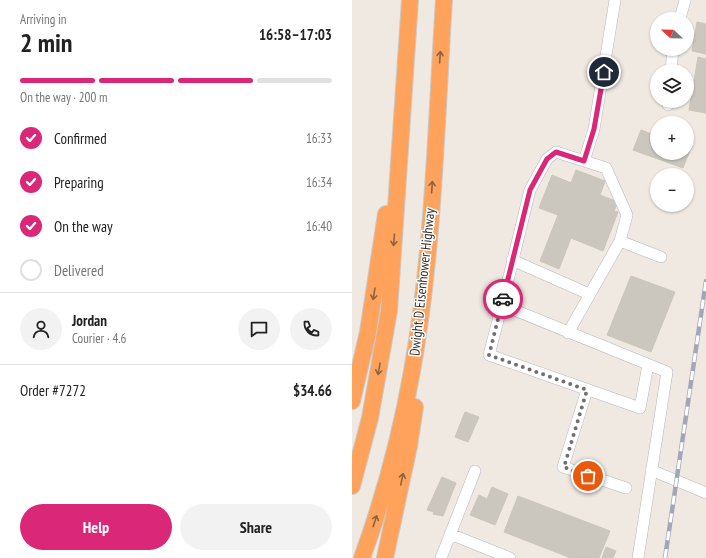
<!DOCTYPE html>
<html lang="en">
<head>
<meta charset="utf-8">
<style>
	body { margin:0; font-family:"PT Sans Narrow",sans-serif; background:#f2f2f2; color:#222; height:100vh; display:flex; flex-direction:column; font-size:15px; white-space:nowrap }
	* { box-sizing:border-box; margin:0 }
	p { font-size:13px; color:#767676 }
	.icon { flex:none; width:22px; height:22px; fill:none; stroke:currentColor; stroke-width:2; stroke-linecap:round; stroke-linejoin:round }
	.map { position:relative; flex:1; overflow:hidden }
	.drawer { display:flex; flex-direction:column; background:#fff; width:352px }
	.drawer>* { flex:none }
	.needle { width:26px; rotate:292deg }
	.controls { position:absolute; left:298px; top:12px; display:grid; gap:8px }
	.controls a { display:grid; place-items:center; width:44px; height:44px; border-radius:50%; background:#fff; box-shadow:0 1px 3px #0004; font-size:20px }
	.pin { position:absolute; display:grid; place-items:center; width:34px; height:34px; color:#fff; margin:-17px; border:2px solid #fff; border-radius:50%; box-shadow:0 1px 4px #0007 }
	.courier { position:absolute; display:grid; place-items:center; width:40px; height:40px; margin:-20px; border:3px solid #db2777; border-radius:50%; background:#fff; color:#222; box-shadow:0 1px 5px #0007 }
	.head em { font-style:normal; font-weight:700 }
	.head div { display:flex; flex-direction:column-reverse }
	.head { display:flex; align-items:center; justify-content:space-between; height:68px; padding:0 20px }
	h1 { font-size:26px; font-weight:700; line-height:30px }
	.bar { display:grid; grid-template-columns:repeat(4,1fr); gap:6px 4px; align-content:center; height:48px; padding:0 20px }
	.bar i { height:5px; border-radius:3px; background:#e0e0e0 }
	.bar .current { background:#db2777 }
	.bar p { grid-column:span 4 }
	.line { display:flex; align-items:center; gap:10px; padding:0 20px; border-top:1px solid #e0e0e0 }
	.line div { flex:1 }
	.round { display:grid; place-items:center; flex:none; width:42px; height:42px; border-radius:21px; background:#f2f2f2 }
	ol { padding:0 20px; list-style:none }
	li { display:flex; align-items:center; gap:12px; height:44px }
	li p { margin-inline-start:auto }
	li .icon { padding:4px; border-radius:50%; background:#db2777; color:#fff; stroke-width:4 }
	li:last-child { color:#767676 }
	li i { width:22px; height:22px; border:2px solid #e0e0e0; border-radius:50% }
	.button { display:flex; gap:8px; margin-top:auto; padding:8px 20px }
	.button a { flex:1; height:46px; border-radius:24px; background:#db2777; color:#fff; font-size:16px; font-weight:700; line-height:46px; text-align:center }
	.button a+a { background:#f2f2f2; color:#222 }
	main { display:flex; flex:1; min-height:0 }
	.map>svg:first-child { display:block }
	.building { fill:#cbc7bf; stroke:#cbc5ba }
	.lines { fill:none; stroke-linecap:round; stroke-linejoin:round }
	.minor-casing { stroke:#b4b7c1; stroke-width:12 }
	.highway-casing { stroke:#c9c9c9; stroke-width:18 }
	.minor { stroke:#fff; stroke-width:11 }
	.highway { stroke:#ffa35c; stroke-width:16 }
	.rail-casing { stroke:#a3a6b8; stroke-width:4.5 }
	.rail { stroke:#fff; stroke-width:3; stroke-dasharray:9; stroke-linecap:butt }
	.oneway { stroke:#8c6343 }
	.done { stroke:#726f6d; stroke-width:4; stroke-dasharray:0 7.2 }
	.route { stroke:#db2777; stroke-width:5 }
	.labels { text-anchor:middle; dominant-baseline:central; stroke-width:3; stroke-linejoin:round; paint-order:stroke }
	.street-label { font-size:14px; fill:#2e2e2e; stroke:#fff }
</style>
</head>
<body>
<main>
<section class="drawer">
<div class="head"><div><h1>2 min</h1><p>Arriving in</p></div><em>16:58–17:03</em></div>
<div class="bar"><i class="current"></i><i class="current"></i><i class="current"></i><i></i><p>On the way · 200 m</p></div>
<ol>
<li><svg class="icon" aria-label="check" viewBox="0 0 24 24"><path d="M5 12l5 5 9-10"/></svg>Confirmed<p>16:33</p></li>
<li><svg class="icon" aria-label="check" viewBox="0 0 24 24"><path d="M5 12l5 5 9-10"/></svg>Preparing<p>16:34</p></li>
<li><svg class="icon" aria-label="check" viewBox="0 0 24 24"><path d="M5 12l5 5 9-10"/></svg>On the way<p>16:40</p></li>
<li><i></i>Delivered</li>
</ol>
<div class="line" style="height:72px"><a class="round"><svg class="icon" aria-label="person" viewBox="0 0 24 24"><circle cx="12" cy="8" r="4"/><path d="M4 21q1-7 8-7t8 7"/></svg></a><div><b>Jordan</b><p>Courier · 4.6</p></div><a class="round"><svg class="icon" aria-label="chat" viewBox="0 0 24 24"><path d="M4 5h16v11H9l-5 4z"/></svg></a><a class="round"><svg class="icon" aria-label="phone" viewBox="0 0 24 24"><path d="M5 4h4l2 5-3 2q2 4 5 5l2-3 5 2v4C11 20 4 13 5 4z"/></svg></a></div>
<div class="line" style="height:52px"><div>Order #7272</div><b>$34.66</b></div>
<div class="button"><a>Help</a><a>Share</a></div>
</section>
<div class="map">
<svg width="354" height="558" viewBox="0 0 354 558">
	<rect width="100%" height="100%" fill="#efe9e1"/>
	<path class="building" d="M345,22L354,24V54L340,51Z
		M346,57L354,59V113L337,110Z
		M289,130L305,136V153H335V147L339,148L331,168L281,150Z
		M224,170L253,181L248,195L266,202L262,211L266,212L251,251L219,238L207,269L188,261L206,215L187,208L200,175L219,183Z
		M279,276L323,292L299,352L255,335Z
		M113,412L127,417L116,442L103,437Z
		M90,477L104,483L91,516L81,514L82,512L75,510Z
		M140,487L156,494L143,525L118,515L127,495L135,499Z
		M166,496L258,531L247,558H219L152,532Z
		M254,547L264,551L261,558H250Z"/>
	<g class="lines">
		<defs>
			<path id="minor" d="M328,19L333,0
				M319,71L321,49
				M316,105V101
				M232,161L242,129L263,0
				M268,241L309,257
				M160,260L237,294
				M150,305L178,190L195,159L204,152L254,168L275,215L268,241L216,333
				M235,390L211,467L274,488
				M299,470L354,493
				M98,534L158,558
				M89,558L123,471
				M286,558L315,372L150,305L137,355L288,408L296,365"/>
			<path id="highway" d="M0,401L16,332L34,214
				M0,486L18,418L37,311L58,0
				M10,558C32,497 49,434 60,371C82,249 84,123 92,0
				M33,558L57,446L63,407"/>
		</defs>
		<use href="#minor" class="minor-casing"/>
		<use href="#highway" class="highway-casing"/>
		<use href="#minor" class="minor"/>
		<use href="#highway" class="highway"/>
		<defs>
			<path id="rail" d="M313,558L354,281"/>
		</defs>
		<use href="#rail" class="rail-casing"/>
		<use href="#rail" class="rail"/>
	</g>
	<defs><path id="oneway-shaft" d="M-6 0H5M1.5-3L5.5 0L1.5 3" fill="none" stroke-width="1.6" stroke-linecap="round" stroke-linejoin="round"/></defs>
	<g class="oneway">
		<use href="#oneway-shaft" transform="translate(88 57) rotate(-86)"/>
		<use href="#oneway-shaft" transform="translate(80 187) rotate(-86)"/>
		<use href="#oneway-shaft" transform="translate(42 240) rotate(94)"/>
		<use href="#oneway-shaft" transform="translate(22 294) rotate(99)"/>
		<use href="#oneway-shaft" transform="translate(27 369) rotate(100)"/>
		<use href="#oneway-shaft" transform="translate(50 479) rotate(-78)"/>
		<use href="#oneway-shaft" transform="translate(23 521) rotate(-72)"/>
	</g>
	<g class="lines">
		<path class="done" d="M151,299L137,355L235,390L212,467L236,476"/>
		<path class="route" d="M151,299L178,190L195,159L204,152L232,161L242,129L252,72"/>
	</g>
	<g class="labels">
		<g class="street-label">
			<text transform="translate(70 282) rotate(-84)">Dwight D Eisenhower Highway</text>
		</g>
	</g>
</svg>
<div class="controls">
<a><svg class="needle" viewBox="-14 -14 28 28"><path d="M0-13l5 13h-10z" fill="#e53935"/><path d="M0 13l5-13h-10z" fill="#767676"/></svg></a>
<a><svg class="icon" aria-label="layers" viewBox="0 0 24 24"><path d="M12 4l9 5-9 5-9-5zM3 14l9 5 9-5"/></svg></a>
<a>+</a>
<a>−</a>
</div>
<div class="pin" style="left:236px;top:476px;background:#ea580c"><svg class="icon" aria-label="bag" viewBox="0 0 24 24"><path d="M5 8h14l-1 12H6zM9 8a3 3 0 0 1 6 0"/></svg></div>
<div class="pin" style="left:252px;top:72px;background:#1f2937"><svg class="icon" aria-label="home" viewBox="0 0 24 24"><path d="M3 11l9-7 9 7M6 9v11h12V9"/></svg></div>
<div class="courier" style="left:151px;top:299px"><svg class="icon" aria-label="car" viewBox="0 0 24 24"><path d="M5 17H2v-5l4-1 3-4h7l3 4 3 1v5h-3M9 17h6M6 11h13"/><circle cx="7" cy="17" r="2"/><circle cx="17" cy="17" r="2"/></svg></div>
</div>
</main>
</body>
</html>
